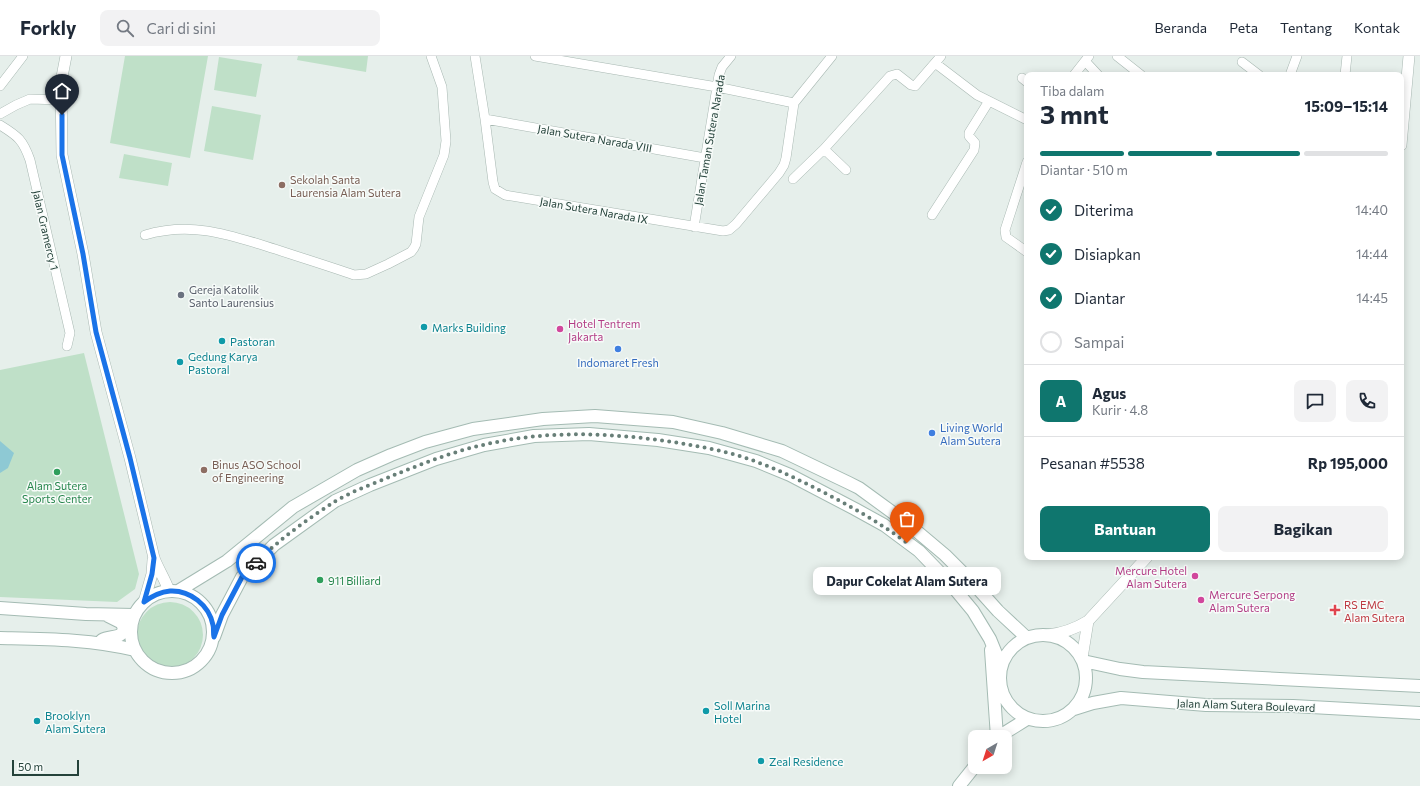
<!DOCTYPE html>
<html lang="id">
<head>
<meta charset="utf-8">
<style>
	body { margin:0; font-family:Commissioner,sans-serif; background:#f2f2f3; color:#1f2937; height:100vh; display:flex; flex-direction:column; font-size:15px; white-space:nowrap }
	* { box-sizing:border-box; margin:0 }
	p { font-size:13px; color:#747a83 }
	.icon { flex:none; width:22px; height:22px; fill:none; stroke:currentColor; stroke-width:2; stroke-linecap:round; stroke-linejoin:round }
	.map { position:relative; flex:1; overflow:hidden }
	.drawer { position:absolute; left:1024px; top:16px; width:380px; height:488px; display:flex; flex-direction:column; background:#fff; border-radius:8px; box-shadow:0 2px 10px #0003 }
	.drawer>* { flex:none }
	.needle { width:26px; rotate:219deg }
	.tools { position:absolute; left:968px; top:674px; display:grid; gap:8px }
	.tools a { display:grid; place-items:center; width:44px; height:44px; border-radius:8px; background:#fff; box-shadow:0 2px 10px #0003; font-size:20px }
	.scale { position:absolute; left:12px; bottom:10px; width:67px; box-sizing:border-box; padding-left:4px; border:2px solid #24423a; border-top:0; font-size:11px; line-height:14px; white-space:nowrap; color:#24423a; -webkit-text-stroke:3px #f7fbf9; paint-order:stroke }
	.pin { position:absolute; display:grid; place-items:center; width:34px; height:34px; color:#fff; margin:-41px -17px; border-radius:50% 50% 50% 0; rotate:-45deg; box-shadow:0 0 4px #0007 }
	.pin .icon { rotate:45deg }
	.courier { position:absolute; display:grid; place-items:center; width:40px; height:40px; margin:-20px; border:3px solid #1a73e8; border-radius:50%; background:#fff; color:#222; box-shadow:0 1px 5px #0007 }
	.bubble { position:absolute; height:28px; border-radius:8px; background:#fff; box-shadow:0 2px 10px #0003; font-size:13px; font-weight:700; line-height:28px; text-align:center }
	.summary em { font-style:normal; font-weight:700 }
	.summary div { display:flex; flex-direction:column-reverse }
	.summary { display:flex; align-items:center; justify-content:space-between; height:68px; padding:0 16px }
	h1 { font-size:26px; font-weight:700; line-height:30px }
	.bar { display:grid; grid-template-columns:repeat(4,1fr); gap:6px 4px; align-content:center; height:48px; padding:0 16px }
	.bar i { height:5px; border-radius:3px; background:#e0e1e3 }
	.bar .on { background:#0f766e }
	.bar p { grid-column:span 4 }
	.line { display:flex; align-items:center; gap:10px; padding:0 16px; border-top:1px solid #e0e1e3 }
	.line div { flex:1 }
	.round { display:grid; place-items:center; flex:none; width:42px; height:42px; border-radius:8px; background:#f2f2f3 }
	ol { padding:0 16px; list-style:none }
	li { display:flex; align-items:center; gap:12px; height:44px }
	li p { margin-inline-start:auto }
	li .icon { padding:4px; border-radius:50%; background:#0f766e; color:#fff; stroke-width:4 }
	li:last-child { color:#747a83 }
	li i { width:22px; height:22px; border:2px solid #e0e1e3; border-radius:50% }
	.primary-button { display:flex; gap:8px; margin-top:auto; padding:8px 16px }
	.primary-button a { flex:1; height:46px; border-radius:8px; background:#0f766e; color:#fff; font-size:16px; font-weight:700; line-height:46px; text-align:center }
	.primary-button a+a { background:#f2f2f3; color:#1f2937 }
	header { display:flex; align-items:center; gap:24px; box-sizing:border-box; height:56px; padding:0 20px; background:#fff; border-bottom:1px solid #e0e1e3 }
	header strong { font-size:19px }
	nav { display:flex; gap:22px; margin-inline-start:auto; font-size:14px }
	.search { width:280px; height:36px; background:#f2f2f3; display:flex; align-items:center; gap:10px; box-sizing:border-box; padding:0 14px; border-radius:8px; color:#747a83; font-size:15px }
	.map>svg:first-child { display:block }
	.green { fill:#bfe0c8 }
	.water { fill:#8ec9d4 }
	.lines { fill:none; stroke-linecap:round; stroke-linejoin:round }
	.minor-casing { stroke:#a8b8b2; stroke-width:10 }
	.tertiary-casing { stroke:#a8b8b2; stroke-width:12 }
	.secondary-casing { stroke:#a4bbb3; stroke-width:14 }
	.minor { stroke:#fff; stroke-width:9 }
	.tertiary { stroke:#fff; stroke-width:11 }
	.secondary { stroke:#fff; stroke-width:12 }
	.done { stroke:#687f78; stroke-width:4; stroke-dasharray:0 7.2 }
	.route { stroke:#1a73e8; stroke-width:5 }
	.education-dot { fill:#8d6e63; stroke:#f7fbf9; stroke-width:1.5 }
	.worship-dot { fill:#6b7280; stroke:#f7fbf9; stroke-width:1.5 }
	.culture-dot { fill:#0f9aa8; stroke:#f7fbf9; stroke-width:1.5 }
	.hotel-dot { fill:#d1479c; stroke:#f7fbf9; stroke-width:1.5 }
	.shop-dot { fill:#3f7fe0; stroke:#f7fbf9; stroke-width:1.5 }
	.leisure-dot { fill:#2e9e5b; stroke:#f7fbf9; stroke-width:1.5 }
	.health-dot { fill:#e0444e; stroke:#f7fbf9; stroke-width:1.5 }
	.labels { text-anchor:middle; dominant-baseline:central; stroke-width:3; stroke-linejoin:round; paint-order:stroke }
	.street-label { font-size:11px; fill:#24423a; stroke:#f7fbf9 }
	.education-label { font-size:11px; fill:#785e54; stroke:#f7fbf9; text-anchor:start }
	.worship-label { font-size:11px; fill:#5b616d; stroke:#f7fbf9; text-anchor:start }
	.hotel-label { font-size:11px; fill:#b23c85; stroke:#f7fbf9; text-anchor:start }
	.culture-label { font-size:11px; fill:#0d838f; stroke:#f7fbf9; text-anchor:start }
	.shop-label { font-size:11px; fill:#366cbe; stroke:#f7fbf9 }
	.leisure-label { font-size:11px; fill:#27864d; stroke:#f7fbf9 }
	.health-label { font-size:11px; fill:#be3a42; stroke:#f7fbf9; text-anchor:start }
</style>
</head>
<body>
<header>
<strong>Forkly</strong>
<div class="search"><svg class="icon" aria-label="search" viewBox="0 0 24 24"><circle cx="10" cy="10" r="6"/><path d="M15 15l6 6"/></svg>Cari di sini</div>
<nav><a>Beranda</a><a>Peta</a><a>Tentang</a><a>Kontak</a></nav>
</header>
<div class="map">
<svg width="1420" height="730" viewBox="0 0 1420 730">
	<rect width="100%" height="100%" fill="#e6efeb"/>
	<path class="green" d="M125,0H208L190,102L110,87Z
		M298,0H368L366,16L297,4Z
		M219,1L262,8L256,41L214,34Z
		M212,50L261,59L253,104L204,95Z
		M124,98L172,107L168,130L119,122Z
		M84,297L139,518L135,533L117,546L0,541V314Z
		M137 579a33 33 0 1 1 66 0a33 33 0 1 1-66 0Z"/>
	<path class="water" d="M0,385L14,397L8,412L0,417Z"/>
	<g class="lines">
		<defs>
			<path id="minor" d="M475,0L485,63L493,126L495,133L505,139L723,175L729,174L736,168L779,117L784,109L786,102L794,47L832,0
				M535,0L717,31L794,47
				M1117,0L1141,19
				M1085,5L1098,19
				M1242,6L1259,19
				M935,7L977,39L1027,64
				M1074,19L1089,0
				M1290,19L1297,0
				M1345,19L1347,0
				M1022,22L1027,26
				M0,30L23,0
				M0,58L16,49L30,43L61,44
				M485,63L705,102
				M0,69C18,80 23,84 30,104L70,277L67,290
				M824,93L846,114
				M1027,106L1005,174L1006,181L1027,196
				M793,123L824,93L890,20L897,18L911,29L915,30L941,0
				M932,159L974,94L975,87L969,80V77L989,45
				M694,171L719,19L722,11L731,0
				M145,179C192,165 230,179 275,193C302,202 328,210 354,219L366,218L388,208L411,196L414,192L416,188L419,161L444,99L446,85L442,31L431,0"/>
			<path id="tertiary" d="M66,0L61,26L62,99L83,198L96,276L130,402L154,502C158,513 165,523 169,535
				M1401,89L1409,0
				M144,546L152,518L153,504
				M1048,579C1064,577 1075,573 1088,565L1147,501
				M1082,602L1088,565"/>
			<path id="secondary" d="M131 576a41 41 0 1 1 82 0a41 41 0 1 1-82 0Z
				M178,535L227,505L293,451L357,414L391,399L425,386L473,373L543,363L595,360L673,366L722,377L782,395L849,427L859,432L907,467L945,499L972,526L998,555L1027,582
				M0,552L86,558L134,559
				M1000 622a43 43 0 1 1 86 0a43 43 0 1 1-86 0Z
				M214,581L222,559L242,521L274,489L335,445L370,429L436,403L484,389L534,380L589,378L658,384L709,392L756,405L790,419L855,453L884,469L919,495L949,526L973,555L990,583L1001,610
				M0,582C45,583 91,583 135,594
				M102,584C110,579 121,584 124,573L122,567L108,560
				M991,594L997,681
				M1083,605L1120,613L1143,616L1420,630
				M1074,653L1093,647L1121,642L1206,649L1293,650L1420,657
				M998,681L1027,663
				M959,730L975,710"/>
		</defs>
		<use href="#minor" class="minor-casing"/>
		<use href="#tertiary" class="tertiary-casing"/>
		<use href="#secondary" class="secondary-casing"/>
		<use href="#minor" class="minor"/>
		<use href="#tertiary" class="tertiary"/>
		<use href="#secondary" class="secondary"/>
	</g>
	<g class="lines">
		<path class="done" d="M256,507C278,484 308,463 334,446C354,434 378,426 399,417C427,406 455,395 483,389C549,373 619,377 685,388C709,392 734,397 757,406C779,414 799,424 819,434C850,450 879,466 907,487"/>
		<path class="route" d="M62,59V99L83,198L96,276L130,402L154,502L152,518L144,546C152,540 160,536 170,535C190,534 209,549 213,569C214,572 213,577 214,581L222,559L242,521L256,507"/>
	</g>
	<g class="education-dot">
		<circle cx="282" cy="129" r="4"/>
		<circle cx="204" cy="414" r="4"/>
	</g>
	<circle class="worship-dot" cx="181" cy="239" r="4"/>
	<g class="culture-dot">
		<circle cx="424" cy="271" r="4"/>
		<circle cx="222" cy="285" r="4"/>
		<circle cx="180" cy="306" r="4"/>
		<circle cx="706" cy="655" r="4"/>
		<circle cx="37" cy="665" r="4"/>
		<circle cx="761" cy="705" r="4"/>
	</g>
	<g class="hotel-dot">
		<circle cx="560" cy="273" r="4"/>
		<circle cx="1195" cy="520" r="4"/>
		<circle cx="1201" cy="544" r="4"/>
	</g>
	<g class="shop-dot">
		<circle cx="618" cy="293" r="4"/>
		<circle cx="932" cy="377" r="4"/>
	</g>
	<g class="leisure-dot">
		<circle cx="57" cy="416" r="4"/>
		<circle cx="320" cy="524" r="4"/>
	</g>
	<path class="health-dot" d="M1333 548h4v4h4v4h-4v4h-4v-4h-4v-4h4z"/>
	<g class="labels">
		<g class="street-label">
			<text transform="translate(595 82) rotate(10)">Jalan Sutera Narada VIII</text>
			<text transform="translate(709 84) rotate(-80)">Jalan Taman Sutera Narada</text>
			<text transform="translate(594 154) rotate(10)">Jalan Sutera Narada IX</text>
			<text transform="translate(46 174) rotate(77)">Jalan Gramercy 1</text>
			<text transform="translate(1246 649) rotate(2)">Jalan Alam Sutera Boulevard</text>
		</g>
		<g class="education-label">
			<text x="290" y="123">Sekolah Santa<tspan x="290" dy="13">Laurensia Alam Sutera</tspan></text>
			<text x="212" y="408">Binus ASO School<tspan x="212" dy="13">of Engineering</tspan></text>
		</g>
		<g class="worship-label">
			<text x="189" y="233">Gereja Katolik<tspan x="189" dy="13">Santo Laurensius</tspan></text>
		</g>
		<g class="hotel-label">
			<text x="568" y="267">Hotel Tentrem<tspan x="568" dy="13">Jakarta</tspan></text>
			<text x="1187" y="514" text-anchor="end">Mercure Hotel<tspan x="1187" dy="13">Alam Sutera</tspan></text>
			<text x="1209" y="538">Mercure Serpong<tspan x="1209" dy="13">Alam Sutera</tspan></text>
		</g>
		<g class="culture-label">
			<text x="432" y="271">Marks Building</text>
			<text x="230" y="285">Pastoran</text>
			<text x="188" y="300">Gedung Karya<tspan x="188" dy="13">Pastoral</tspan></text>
			<text x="714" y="649">Soll Marina<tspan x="714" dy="13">Hotel</tspan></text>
			<text x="45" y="659">Brooklyn<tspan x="45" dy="13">Alam Sutera</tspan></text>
			<text x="769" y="705">Zeal Residence</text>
		</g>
		<g class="shop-label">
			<text x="618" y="306">Indomaret Fresh</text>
			<text x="940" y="371" text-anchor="start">Living World<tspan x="940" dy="13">Alam Sutera</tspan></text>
		</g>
		<g class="leisure-label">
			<text x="57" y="429">Alam Sutera<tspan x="57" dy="13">Sports Center</tspan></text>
			<text x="328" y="524" text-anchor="start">911 Billiard</text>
		</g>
		<g class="health-label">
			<text x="1344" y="548">RS EMC<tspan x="1344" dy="13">Alam Sutera</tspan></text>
		</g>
	</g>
</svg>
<div class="tools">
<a><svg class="needle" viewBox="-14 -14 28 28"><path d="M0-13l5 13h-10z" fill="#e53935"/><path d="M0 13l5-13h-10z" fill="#747a83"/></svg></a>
</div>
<div class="scale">50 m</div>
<div class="pin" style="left:907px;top:487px;background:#ea580c"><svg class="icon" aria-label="bag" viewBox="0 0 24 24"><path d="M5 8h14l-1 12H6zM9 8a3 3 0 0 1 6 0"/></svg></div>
<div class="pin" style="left:62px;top:59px;background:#1f2937"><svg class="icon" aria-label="home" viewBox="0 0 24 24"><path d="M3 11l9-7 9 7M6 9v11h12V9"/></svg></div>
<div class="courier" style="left:256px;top:507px"><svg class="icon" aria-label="car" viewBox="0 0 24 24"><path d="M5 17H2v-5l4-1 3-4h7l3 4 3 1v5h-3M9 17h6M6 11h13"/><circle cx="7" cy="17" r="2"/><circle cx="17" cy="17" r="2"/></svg></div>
<div class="bubble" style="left:813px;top:511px;width:188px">Dapur Cokelat Alam Sutera</div>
<section class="drawer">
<div class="summary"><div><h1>3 mnt</h1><p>Tiba dalam</p></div><em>15:09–15:14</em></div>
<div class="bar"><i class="on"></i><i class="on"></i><i class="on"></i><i></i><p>Diantar · 510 m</p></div>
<ol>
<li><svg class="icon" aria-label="check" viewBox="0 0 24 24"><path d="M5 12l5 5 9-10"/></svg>Diterima<p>14:40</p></li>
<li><svg class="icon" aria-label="check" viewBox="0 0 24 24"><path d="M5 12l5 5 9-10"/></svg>Disiapkan<p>14:44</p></li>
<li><svg class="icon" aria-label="check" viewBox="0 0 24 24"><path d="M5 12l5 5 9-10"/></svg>Diantar<p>14:45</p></li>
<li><i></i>Sampai</li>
</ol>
<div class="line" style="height:72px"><b class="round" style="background:#0f766e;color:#fff">A</b><div><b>Agus</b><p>Kurir · 4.8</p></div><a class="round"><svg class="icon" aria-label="chat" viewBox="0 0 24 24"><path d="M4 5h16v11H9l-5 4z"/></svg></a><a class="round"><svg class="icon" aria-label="phone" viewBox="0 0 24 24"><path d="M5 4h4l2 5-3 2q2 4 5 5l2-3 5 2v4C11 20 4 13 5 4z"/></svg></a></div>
<div class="line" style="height:52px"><div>Pesanan #5538</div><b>Rp 195,000</b></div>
<div class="primary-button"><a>Bantuan</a><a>Bagikan</a></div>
</section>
</div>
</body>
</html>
